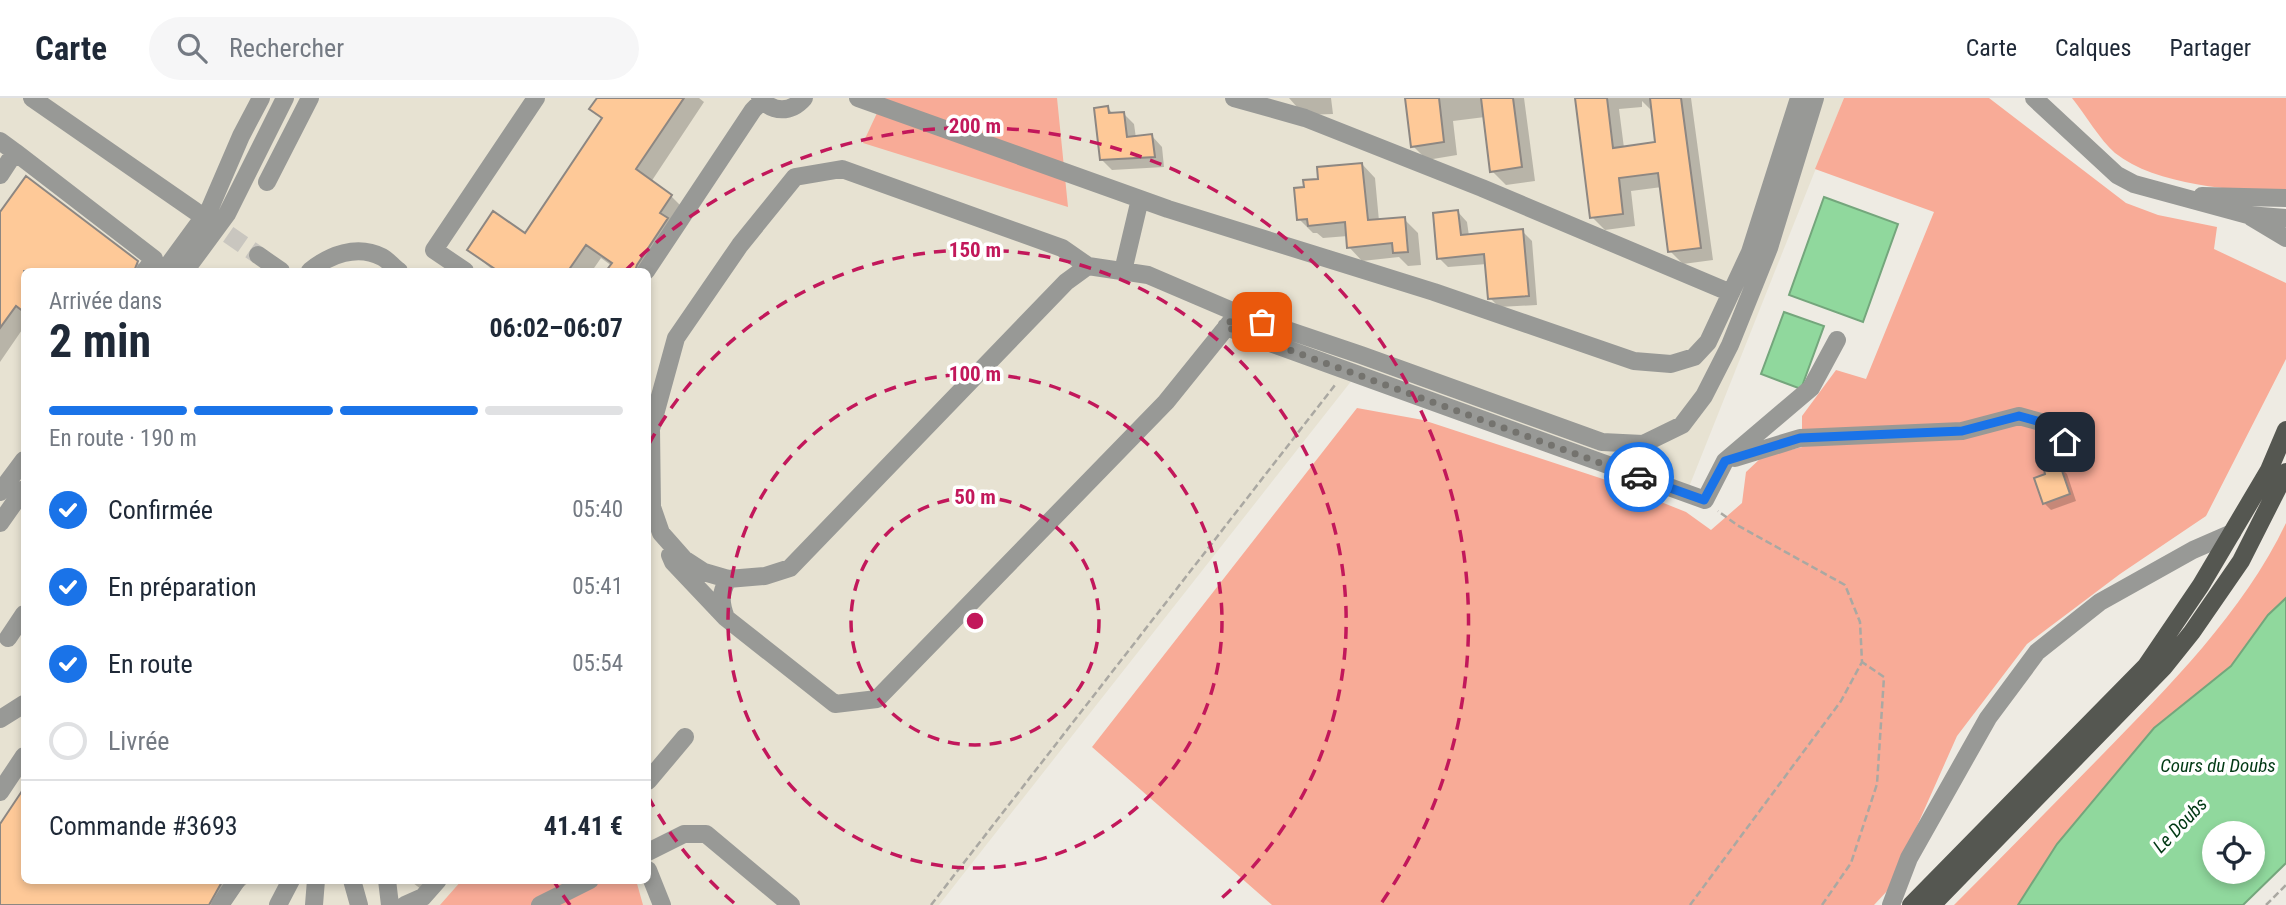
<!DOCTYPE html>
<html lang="fr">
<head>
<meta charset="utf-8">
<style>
	body { margin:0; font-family:"Roboto Condensed",sans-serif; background:#f6f6f7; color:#1f2937; height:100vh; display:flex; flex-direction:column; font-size:26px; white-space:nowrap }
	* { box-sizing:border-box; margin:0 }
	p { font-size:23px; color:#747a83 }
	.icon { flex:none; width:38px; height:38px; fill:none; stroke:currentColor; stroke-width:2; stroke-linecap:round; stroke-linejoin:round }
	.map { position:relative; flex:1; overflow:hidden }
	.side { position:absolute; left:21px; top:170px; width:630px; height:616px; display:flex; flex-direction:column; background:#fff; border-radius:10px; box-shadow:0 4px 10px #0003 }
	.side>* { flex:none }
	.buttons { position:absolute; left:2202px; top:723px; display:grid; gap:14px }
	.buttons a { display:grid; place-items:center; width:63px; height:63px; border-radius:50%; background:#fff; box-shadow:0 4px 10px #0003; font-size:35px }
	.pin { position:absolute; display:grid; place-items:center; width:60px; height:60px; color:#fff; margin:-30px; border-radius:14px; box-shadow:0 4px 10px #0006 }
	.courier { position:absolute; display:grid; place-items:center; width:70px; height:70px; margin:-35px; border:5px solid #1a73e8; border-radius:50%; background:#fff; color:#222; box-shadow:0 2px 9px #0007 }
	.summary em { font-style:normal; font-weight:700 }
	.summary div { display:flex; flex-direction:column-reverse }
	.summary { display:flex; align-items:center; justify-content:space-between; height:119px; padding:0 28px }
	h1 { font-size:46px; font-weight:700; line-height:52px }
	.bar { display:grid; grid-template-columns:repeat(4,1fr); gap:10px 7px; align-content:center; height:84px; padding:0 28px }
	.bar i { height:9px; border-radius:5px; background:#e0e1e3 }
	.bar .current { background:#1a73e8 }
	.bar p { grid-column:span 4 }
	.line { display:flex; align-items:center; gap:18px; padding:0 28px; border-top:2px solid #e0e1e3 }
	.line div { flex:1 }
	ol { padding:0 28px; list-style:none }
	li { display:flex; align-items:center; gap:21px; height:77px }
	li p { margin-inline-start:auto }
	li .icon { padding:7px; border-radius:50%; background:#1a73e8; color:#fff; stroke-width:4 }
	li:last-child { color:#747a83 }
	li i { width:38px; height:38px; border:4px solid #e0e1e3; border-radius:50% }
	header { display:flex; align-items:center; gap:42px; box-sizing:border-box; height:98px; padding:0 35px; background:#fff; border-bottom:2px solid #e0e1e3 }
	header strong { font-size:33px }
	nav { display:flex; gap:38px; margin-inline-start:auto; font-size:24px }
	.search { width:490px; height:63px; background:#f6f6f7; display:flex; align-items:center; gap:18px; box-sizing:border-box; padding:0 24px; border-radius:38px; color:#747a83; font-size:26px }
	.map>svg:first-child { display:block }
	.built { fill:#e7e2d2; fill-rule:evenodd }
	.green { fill:#f8ab97 }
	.water { fill:#90d89d; stroke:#74a67c; stroke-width:2; fill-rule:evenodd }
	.shadow { fill:#0003; fill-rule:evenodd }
	.building { fill:#fec998; stroke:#8d8782; stroke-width:2 }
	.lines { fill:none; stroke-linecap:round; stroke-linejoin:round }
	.minor-tunnel { stroke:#c9c6bf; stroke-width:18; stroke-dasharray:18 9; stroke-linecap:butt }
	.path { stroke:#aaa8a2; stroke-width:2.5; stroke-dasharray:7 3.5; stroke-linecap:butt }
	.minor { stroke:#989996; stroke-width:18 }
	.major { stroke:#555751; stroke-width:18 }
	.done { stroke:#74736e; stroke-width:7; stroke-dasharray:0 12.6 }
	.route { stroke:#1a73e8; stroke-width:9 }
	.ring { fill:none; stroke:#c2185b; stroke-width:3.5; stroke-dasharray:12 9 }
	.labels { text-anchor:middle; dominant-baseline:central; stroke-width:7; stroke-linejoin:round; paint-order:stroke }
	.water-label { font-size:19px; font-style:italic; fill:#013914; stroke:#fff }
	.centre { fill:#c2185b; stroke:#fff; stroke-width:3.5 }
	.ring-label { font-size:21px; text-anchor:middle; font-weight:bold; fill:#c2185b; stroke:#fff; stroke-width:7; stroke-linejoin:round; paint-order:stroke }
</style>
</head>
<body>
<header>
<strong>Carte</strong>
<div class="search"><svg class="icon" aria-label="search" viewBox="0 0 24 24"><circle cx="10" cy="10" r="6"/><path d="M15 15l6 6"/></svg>Rechercher</div>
<nav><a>Carte</a><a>Calques</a><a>Partager</a></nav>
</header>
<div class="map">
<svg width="2286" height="807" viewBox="0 0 2286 807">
	<rect width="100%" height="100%" fill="#eeebe3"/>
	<path class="built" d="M0,0H1844L1689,389L1360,272L939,807H0ZM24,173H648V782H24Z"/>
	<path class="green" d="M884,0H1057L1068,109L863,45Z
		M1844,0H1989L2126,105L2158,117L2217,129L2214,151L2286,185V261L2206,418L2120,476L2027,546L1957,638L1889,791L1874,807H1272L1092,649L1357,310L1423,322L1606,382L1686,414L1711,432L1742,405L1746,374L1762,359L1802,349V318L1836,272L1866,281L1934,114L1815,71Z
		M2072,0H2286V95C2235,92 2156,88 2115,55C2100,42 2085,16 2072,0Z
		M2286,425V500L2268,517L2231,568L2154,630L2057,746L2018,807H1954C2003,758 2052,708 2100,659C2169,588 2243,515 2286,425Z
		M462,782H636L643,807H440Z"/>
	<path class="water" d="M1824,99L1898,126L1863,224L1789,197Z
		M1784,214L1824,228L1801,291L1761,276Z
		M2286,500V765L2243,807H2018L2057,746L2154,630L2231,568L2268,517ZM2252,735V774H2214V735Z"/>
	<path class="shadow" d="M599,0H699L704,4L651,84L671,98L685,112L681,135L650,181L649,193L648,196V173H608L612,168L601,160L592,173H494L469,152L525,137L603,21L592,10Z
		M1289,0H1331L1333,16L1304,17Z
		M1407,0H1524L1535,83L1506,87L1492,73L1485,19L1453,23L1457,57L1427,62L1413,48Z
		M1577,0H1691L1713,162L1683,166L1670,153L1662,89L1631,93L1635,128L1605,132L1592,119ZM1642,3L1654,15L1657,46L1624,50L1619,11L1642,9Z
		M1108,10L1114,17L1124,16L1134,26L1136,40L1152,38L1162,49L1164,69L1112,72L1101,61Z
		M1362,66L1375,80L1379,123L1404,121L1418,135L1421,167L1408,168L1399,159L1362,163L1349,149L1348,138L1323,140L1317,135H1313L1299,121L1306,90L1320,82Z
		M1458,114L1467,124L1469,138L1522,133L1532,143L1537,207L1499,209L1490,200L1487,166L1448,169L1439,160Z
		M0,117L137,164L146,173H24V229L0,264Z
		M2060,369L2067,376L2076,403L2051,412L2044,405Z
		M24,693V782H251L242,790L230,807H0V729Z
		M409,782H446L429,797Z"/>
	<path class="building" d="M597,0H684L636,71L672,97L660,115L668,120L637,167L635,173H606L612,165L586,147L568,173H498L467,152L493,113L525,135L602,20L589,11Z
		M1405,0H1439L1444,44L1411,49Z
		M1481,0H1513L1522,69L1490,74Z
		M1575,0H1607L1613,50L1655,44L1650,0H1681L1701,150L1668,154L1658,75L1619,80L1623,116L1590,120Z
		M1108,8L1109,15L1124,14L1127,39L1152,36L1155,59L1100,62L1094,10Z
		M1362,65L1368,122L1405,119L1408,154L1393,155L1392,145L1347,150L1345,124L1308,128L1307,121L1297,122L1294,90L1304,89L1303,82L1318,81L1317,69Z
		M26,78L138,163L134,173H24V214L16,208L0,230V114Z
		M1458,112L1461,137L1523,131L1529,198L1488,201L1484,156L1437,161L1433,115Z
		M2060,367L2070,396L2043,406L2034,380L2045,376L2044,372Z
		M24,690V782H223L209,807H0V726Z"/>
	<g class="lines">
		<path class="minor-tunnel" d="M206,121L258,157"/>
		<path class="path" d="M931,807L1335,287
			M1690,807L1841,603L1862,564L1860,524L1845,487L1737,427L1718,413
			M1822,807L1851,765L1877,686L1884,579L1862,564
			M2266,807L2286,787"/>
		<path class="minor" d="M32,0L195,113
			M760,0C773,15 791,15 804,0
			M858,0L1168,111L1434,194L1634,263L1671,266L1694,259L1708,244L1750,154L1799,0
			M1234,0L1305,20L1482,90L1731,195
			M2034,0L2117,77L2134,86L2248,117L2286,120
			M0,43L15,54
			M0,77L15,54L154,161L145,173
			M267,84L310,0
			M2202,98L2286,100
			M2251,119L2286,140
			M258,157L281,173
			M1088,168L1066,184L790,470L765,478L728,481L704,474L684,461L661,435L652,409L651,331L676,240L740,147L795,79L842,71L1062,150L1088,168L1148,177L1237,215L1361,257L1602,344L1643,346L1682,327L1704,298L1730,247L1769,150L1815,0
			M164,173L210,110L241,38L261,0
			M185,173L227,116L285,0
			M310,173C329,157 357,146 382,159C388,162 393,169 399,173
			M465,173L434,152L536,0
			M646,173L753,12L762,3
			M1123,173L1140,101
			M1226,229L1705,402L1725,363L1811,290L1837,242
			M1735,360L1800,340L1962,333L2019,318L2048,326L2065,344
			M0,394L24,362
			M0,425L24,391
			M670,457L673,464L726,520C720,504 720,496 728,481
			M726,520L835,606L877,601L1166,304L1233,221
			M8,540L24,516
			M0,621L24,606
			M648,683L685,639
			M0,694L24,658
			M648,754L684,736H706L791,807
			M648,772L662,807
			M352,782L359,807
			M387,782L390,807
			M220,807L237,782
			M278,807L291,782
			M314,807L316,782
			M405,807L423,799L438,782
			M540,807L590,782
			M1891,807L1909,760L1988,620L2037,554L2100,504L2193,452L2232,435"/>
		<path class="major" d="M1911,807L2146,568L2201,487L2269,372L2286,332
			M1932,807L2164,569L2192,534L2241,463L2286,374"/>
	</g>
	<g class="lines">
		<path class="done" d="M1262,224L1237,215L1226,229L1639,379"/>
		<path class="route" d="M1639,379L1704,402L1725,363L1800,340L1962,333L2019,318L2048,326L2065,344"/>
	</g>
	<g class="ring">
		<circle cx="975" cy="523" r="124"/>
		<circle cx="975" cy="523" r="247"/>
		<path d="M734 805A371 371 0 0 1 649 700M649 346A371 371 0 1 1 1216 805"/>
		<path d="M570 807A495 495 0 0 1 555 785M625 173A495 495 0 0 1 1380 807"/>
	</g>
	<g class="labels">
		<g class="water-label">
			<text x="2218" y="667">Cours du Doubs</text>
			<text transform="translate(2180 727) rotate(-46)">Le Doubs</text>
		</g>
	</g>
	<circle cx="975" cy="523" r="10" class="centre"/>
	<g class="ring-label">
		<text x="975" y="35">200 m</text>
		<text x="975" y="159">150 m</text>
		<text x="975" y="283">100 m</text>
		<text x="975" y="406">50 m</text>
	</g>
</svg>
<div class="buttons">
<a><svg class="icon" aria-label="locate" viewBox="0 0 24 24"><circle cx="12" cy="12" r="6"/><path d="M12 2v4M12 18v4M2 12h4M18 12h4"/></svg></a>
</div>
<div class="pin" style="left:1262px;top:224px;background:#ea580c"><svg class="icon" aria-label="bag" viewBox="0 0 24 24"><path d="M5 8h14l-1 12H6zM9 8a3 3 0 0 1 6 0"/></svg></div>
<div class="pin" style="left:2065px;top:344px;background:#1f2937"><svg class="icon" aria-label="home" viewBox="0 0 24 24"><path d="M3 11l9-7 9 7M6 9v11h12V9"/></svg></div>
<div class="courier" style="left:1639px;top:379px"><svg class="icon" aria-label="car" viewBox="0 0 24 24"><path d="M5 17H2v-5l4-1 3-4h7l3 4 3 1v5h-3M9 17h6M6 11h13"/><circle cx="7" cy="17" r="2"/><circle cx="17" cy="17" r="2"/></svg></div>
<section class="side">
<div class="summary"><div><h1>2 min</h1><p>Arrivée dans</p></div><em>06:02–06:07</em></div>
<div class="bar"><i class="current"></i><i class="current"></i><i class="current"></i><i></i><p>En route · 190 m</p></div>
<ol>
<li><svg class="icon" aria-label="check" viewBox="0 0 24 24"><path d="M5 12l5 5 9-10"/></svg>Confirmée<p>05:40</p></li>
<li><svg class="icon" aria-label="check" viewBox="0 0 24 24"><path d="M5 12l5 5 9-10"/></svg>En préparation<p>05:41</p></li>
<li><svg class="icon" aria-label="check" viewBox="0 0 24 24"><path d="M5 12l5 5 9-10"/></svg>En route<p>05:54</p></li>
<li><i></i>Livrée</li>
</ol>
<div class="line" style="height:91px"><div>Commande #3693</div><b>41.41 €</b></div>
</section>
</div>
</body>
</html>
